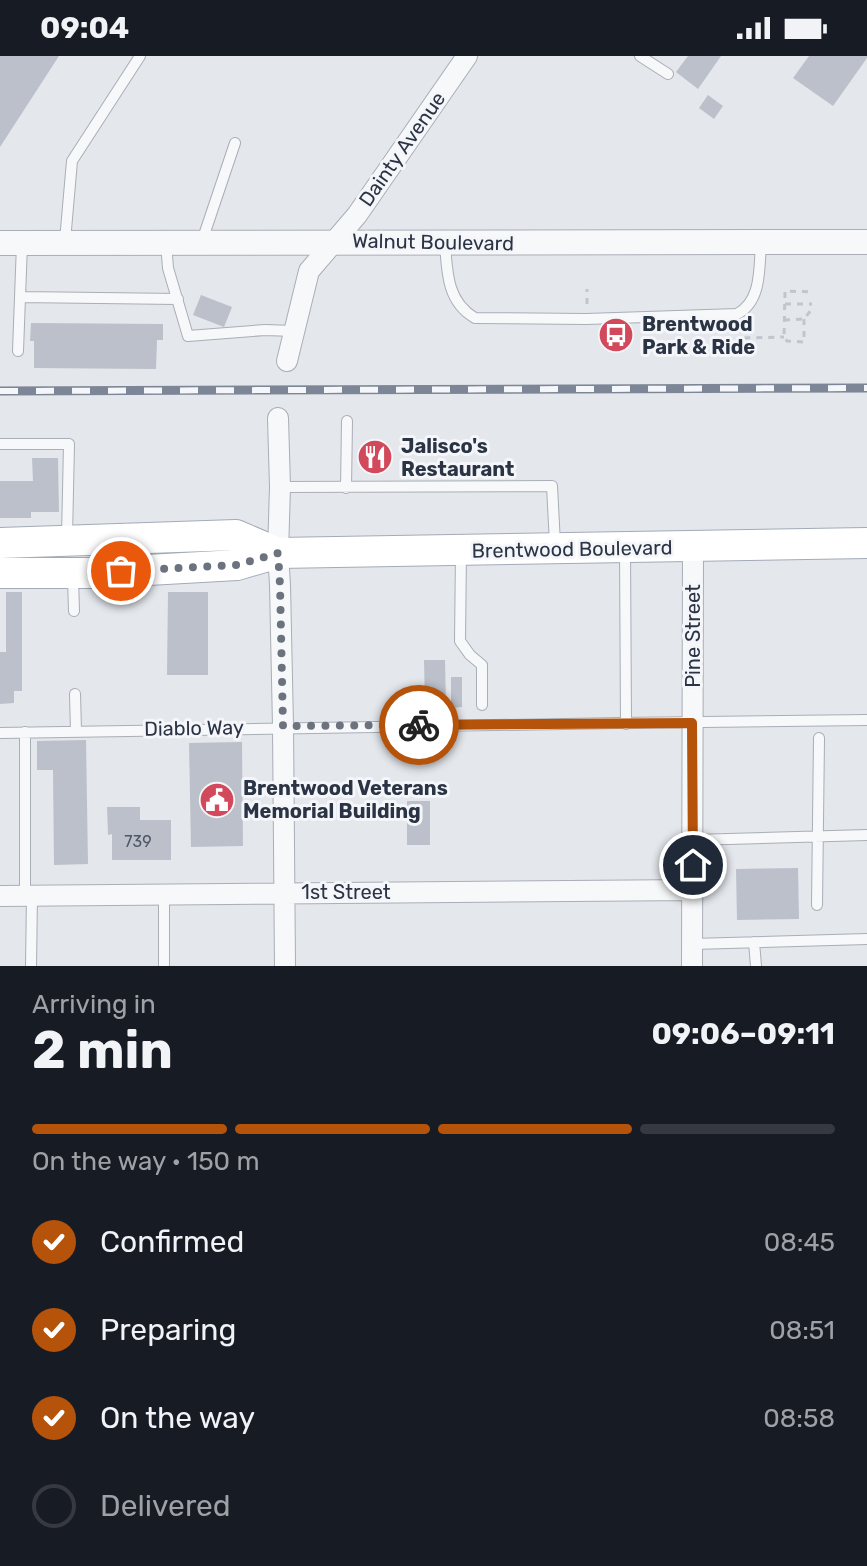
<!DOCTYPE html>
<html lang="en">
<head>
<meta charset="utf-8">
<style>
	body { margin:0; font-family:Rubik,sans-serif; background:#20242c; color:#f1f3f6; height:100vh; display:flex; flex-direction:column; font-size:30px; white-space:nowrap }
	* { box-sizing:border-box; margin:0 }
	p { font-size:26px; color:#9ea1a6 }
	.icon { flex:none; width:44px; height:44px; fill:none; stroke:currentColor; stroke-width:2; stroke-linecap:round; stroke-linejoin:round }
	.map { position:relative; height:910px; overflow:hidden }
	.panel { display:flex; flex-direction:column; background:#171b24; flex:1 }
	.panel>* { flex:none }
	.pin { position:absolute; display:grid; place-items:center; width:68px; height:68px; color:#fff; margin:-34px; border:4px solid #fff; border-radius:50%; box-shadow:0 2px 8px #0007 }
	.courier { position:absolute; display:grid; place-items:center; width:80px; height:80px; margin:-40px; border:6px solid #b45309; border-radius:50%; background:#fff; color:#222; box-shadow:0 2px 10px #0007 }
	.overview em { font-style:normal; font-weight:700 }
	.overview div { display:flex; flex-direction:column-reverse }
	.overview { display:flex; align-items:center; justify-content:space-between; height:136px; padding:0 32px }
	h1 { font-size:52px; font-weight:700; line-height:60px }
	.bar { display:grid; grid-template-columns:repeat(4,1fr); gap:12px 8px; align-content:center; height:96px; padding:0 32px }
	.bar i { height:10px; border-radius:6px; background:#363941 }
	.bar .selected { background:#b45309 }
	.bar p { grid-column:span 4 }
	ol { padding:0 32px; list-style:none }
	li { display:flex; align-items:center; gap:24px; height:88px }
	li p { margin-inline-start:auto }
	li .icon { padding:8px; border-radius:50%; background:#b45309; color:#fff; stroke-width:4 }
	li:last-child { color:#9ea1a6 }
	li i { width:44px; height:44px; border:4px solid #363941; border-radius:50% }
	.status { display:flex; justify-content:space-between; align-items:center; height:56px; padding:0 40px; background:#171b24; direction:ltr }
	.status svg { height:22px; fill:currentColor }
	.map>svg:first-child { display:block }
	.building { fill:#bbc0ca }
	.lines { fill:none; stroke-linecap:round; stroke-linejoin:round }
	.service-casing { stroke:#a9aeb7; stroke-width:12 }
	.minor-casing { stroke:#a9aeb7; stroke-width:22 }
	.tertiary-casing { stroke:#a9aeb7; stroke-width:26 }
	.primary-casing { stroke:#a3abb8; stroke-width:32 }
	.path { stroke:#c2c5cb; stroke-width:3; stroke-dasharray:6 6; stroke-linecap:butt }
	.service { stroke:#f7f8fa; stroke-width:10 }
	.minor { stroke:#f7f8fa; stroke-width:20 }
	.tertiary { stroke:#f7f8fa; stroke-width:24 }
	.primary { stroke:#fff; stroke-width:30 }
	.rail-casing { stroke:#7d8696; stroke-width:9 }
	.rail { stroke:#f4f6f9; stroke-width:6; stroke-dasharray:18; stroke-linecap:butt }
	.done { stroke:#6c737f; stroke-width:8; stroke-dasharray:0 14.4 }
	.route { stroke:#b45309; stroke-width:10 }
	.labels { text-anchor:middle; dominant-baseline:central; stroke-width:6; stroke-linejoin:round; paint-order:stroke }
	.number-label { font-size:16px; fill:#4f5766 }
	.street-label { font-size:20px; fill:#2b3445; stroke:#f4f6f9 }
	.poi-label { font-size:20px; font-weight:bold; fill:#2b3445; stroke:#f4f6f9; text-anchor:start }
</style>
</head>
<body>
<div class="status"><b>09:04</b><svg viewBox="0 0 49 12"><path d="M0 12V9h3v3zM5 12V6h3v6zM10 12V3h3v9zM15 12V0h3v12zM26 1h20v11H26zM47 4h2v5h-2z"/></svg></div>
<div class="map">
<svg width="867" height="910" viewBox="0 0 867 910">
	<rect width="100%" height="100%" fill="#e4e7ec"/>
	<path class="building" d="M0,0H59L0,91Z
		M688,0H721L698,33L676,16Z
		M809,0H867V2L833,50L793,22Z
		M708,39L723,50L714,63L699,52Z
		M201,239L232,251L224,271L193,259Z
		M31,267L163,268V284H157L156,313L34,312V285H30Z
		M32,402H58L59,456H31V462H0V425H33Z
		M6,536H22V635H14V647L0,648V596H6Z
		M168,536H208V619H167Z
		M424,604H445L446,650L425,651Z
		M451,621H462V651L451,652Z
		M86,684L88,808L54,809L53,714H37V685Z
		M242,686L243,790L191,791L189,687Z
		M407,745H430V789H407Z
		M107,751H140V764H171V804H112V778L108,779Z
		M798,812L799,863L737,864L736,813Z"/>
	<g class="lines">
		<defs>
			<path id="service" d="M640,0L668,18
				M65,185L72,105L140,0
				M202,185L235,87
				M166,187L168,212L188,280L265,274L294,275
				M445,187C447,216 447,246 475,262L586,263L737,258C762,245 759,212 761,187
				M20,241L178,243
				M18,295L22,188
				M0,388H69L67,481
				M280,431L552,430L555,488
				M346,432L347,365
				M625,494L626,668
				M461,497L460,585L470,599L482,609V649
				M73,521L74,555
				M75,638L76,675
				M0,677C289,670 578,668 867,664
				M693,784L867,779
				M164,838V910
				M25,839V676
				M817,849L819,682
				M754,886L756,910
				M692,888L867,883
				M31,910L32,839"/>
			<path id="minor" d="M287,305L309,215L357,159L467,0
				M278,362L280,431L278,497L280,529L283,670L285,910
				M0,840L693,834
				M692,910L693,491"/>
			<path id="tertiary" d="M0,187L867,186"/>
			<path id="primary" d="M0,487L236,479L278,497
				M0,517H95L237,509L278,497L867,487"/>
		</defs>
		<use href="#service" class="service-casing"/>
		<use href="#minor" class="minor-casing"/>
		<use href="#tertiary" class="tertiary-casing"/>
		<use href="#primary" class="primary-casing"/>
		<path class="path" d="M587,248V233
			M785,248H812
			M804,263V286L787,285L784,281L785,235L813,236
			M784,264L804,263L812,253
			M740,271L744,282L784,281"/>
		<use href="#service" class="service"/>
		<use href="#minor" class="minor"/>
		<use href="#tertiary" class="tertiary"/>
		<use href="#primary" class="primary"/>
		<defs>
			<path id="rail" d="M0,335L867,332"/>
		</defs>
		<use href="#rail" class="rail-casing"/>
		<use href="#rail" class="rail"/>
	</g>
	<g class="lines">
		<path class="done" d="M121,515L237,509L278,497L280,529L283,670L419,669"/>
		<path class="route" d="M419,669L692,667L693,809"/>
	</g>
	<defs>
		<symbol id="bus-disc" viewBox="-11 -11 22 22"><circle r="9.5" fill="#d1495b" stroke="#f4f6f9"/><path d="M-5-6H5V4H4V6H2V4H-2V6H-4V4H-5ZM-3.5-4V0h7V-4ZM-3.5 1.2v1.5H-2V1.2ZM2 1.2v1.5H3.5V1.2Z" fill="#fff"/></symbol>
		<symbol id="restaurant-disc" viewBox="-11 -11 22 22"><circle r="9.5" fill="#d1495b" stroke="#f4f6f9"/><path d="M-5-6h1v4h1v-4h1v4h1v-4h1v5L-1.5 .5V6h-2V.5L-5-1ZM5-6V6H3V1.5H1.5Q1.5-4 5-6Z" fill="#fff"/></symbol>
		<symbol id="civic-disc" viewBox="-11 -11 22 22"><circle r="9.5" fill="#d1495b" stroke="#f4f6f9"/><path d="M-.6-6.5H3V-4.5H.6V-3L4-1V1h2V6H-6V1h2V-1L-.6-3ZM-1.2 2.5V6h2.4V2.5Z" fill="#fff"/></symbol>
	</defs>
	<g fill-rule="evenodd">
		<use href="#bus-disc" x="596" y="259" width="40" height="40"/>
		<use href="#restaurant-disc" x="355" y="381" width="40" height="40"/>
		<use href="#civic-disc" x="197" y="724" width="40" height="40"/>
	</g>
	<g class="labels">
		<g class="number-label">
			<text x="138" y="785">739</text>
		</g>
		<g class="street-label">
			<text transform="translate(402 93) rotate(-55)">Dainty Avenue</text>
			<text transform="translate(433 186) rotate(1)">Walnut Boulevard</text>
			<text transform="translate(572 493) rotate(-1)">Brentwood Boulevard</text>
			<text transform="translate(693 580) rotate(-90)">Pine Street</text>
			<text transform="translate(194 672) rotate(-1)">Diablo Way</text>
			<text x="346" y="836">1st Street</text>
		</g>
		<g class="poi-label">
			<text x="642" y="268">Brentwood<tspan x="642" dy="23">Park &amp; Ride</tspan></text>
			<text x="401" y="390">Jalisco's<tspan x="401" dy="23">Restaurant</tspan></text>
			<text x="243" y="732">Brentwood Veterans<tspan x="243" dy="23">Memorial Building</tspan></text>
		</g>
	</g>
</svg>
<div class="pin" style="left:121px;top:515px;background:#ea580c"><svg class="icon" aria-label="bag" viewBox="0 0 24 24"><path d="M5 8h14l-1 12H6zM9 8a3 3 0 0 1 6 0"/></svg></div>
<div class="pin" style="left:693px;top:809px;background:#1f2937"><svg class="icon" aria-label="home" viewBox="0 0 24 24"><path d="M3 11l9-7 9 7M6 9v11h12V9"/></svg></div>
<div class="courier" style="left:419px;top:669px"><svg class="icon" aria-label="bike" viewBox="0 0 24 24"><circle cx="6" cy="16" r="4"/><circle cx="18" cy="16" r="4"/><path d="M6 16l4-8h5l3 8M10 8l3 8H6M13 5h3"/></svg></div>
</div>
<section class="panel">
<div class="overview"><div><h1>2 min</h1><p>Arriving in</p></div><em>09:06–09:11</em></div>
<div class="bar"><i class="selected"></i><i class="selected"></i><i class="selected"></i><i></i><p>On the way · 150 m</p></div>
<ol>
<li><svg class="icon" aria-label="check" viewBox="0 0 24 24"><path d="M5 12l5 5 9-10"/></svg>Confirmed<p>08:45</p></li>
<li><svg class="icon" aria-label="check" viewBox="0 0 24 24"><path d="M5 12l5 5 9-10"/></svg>Preparing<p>08:51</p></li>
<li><svg class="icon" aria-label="check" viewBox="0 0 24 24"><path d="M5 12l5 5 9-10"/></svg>On the way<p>08:58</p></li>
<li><i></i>Delivered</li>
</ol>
</section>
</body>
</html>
